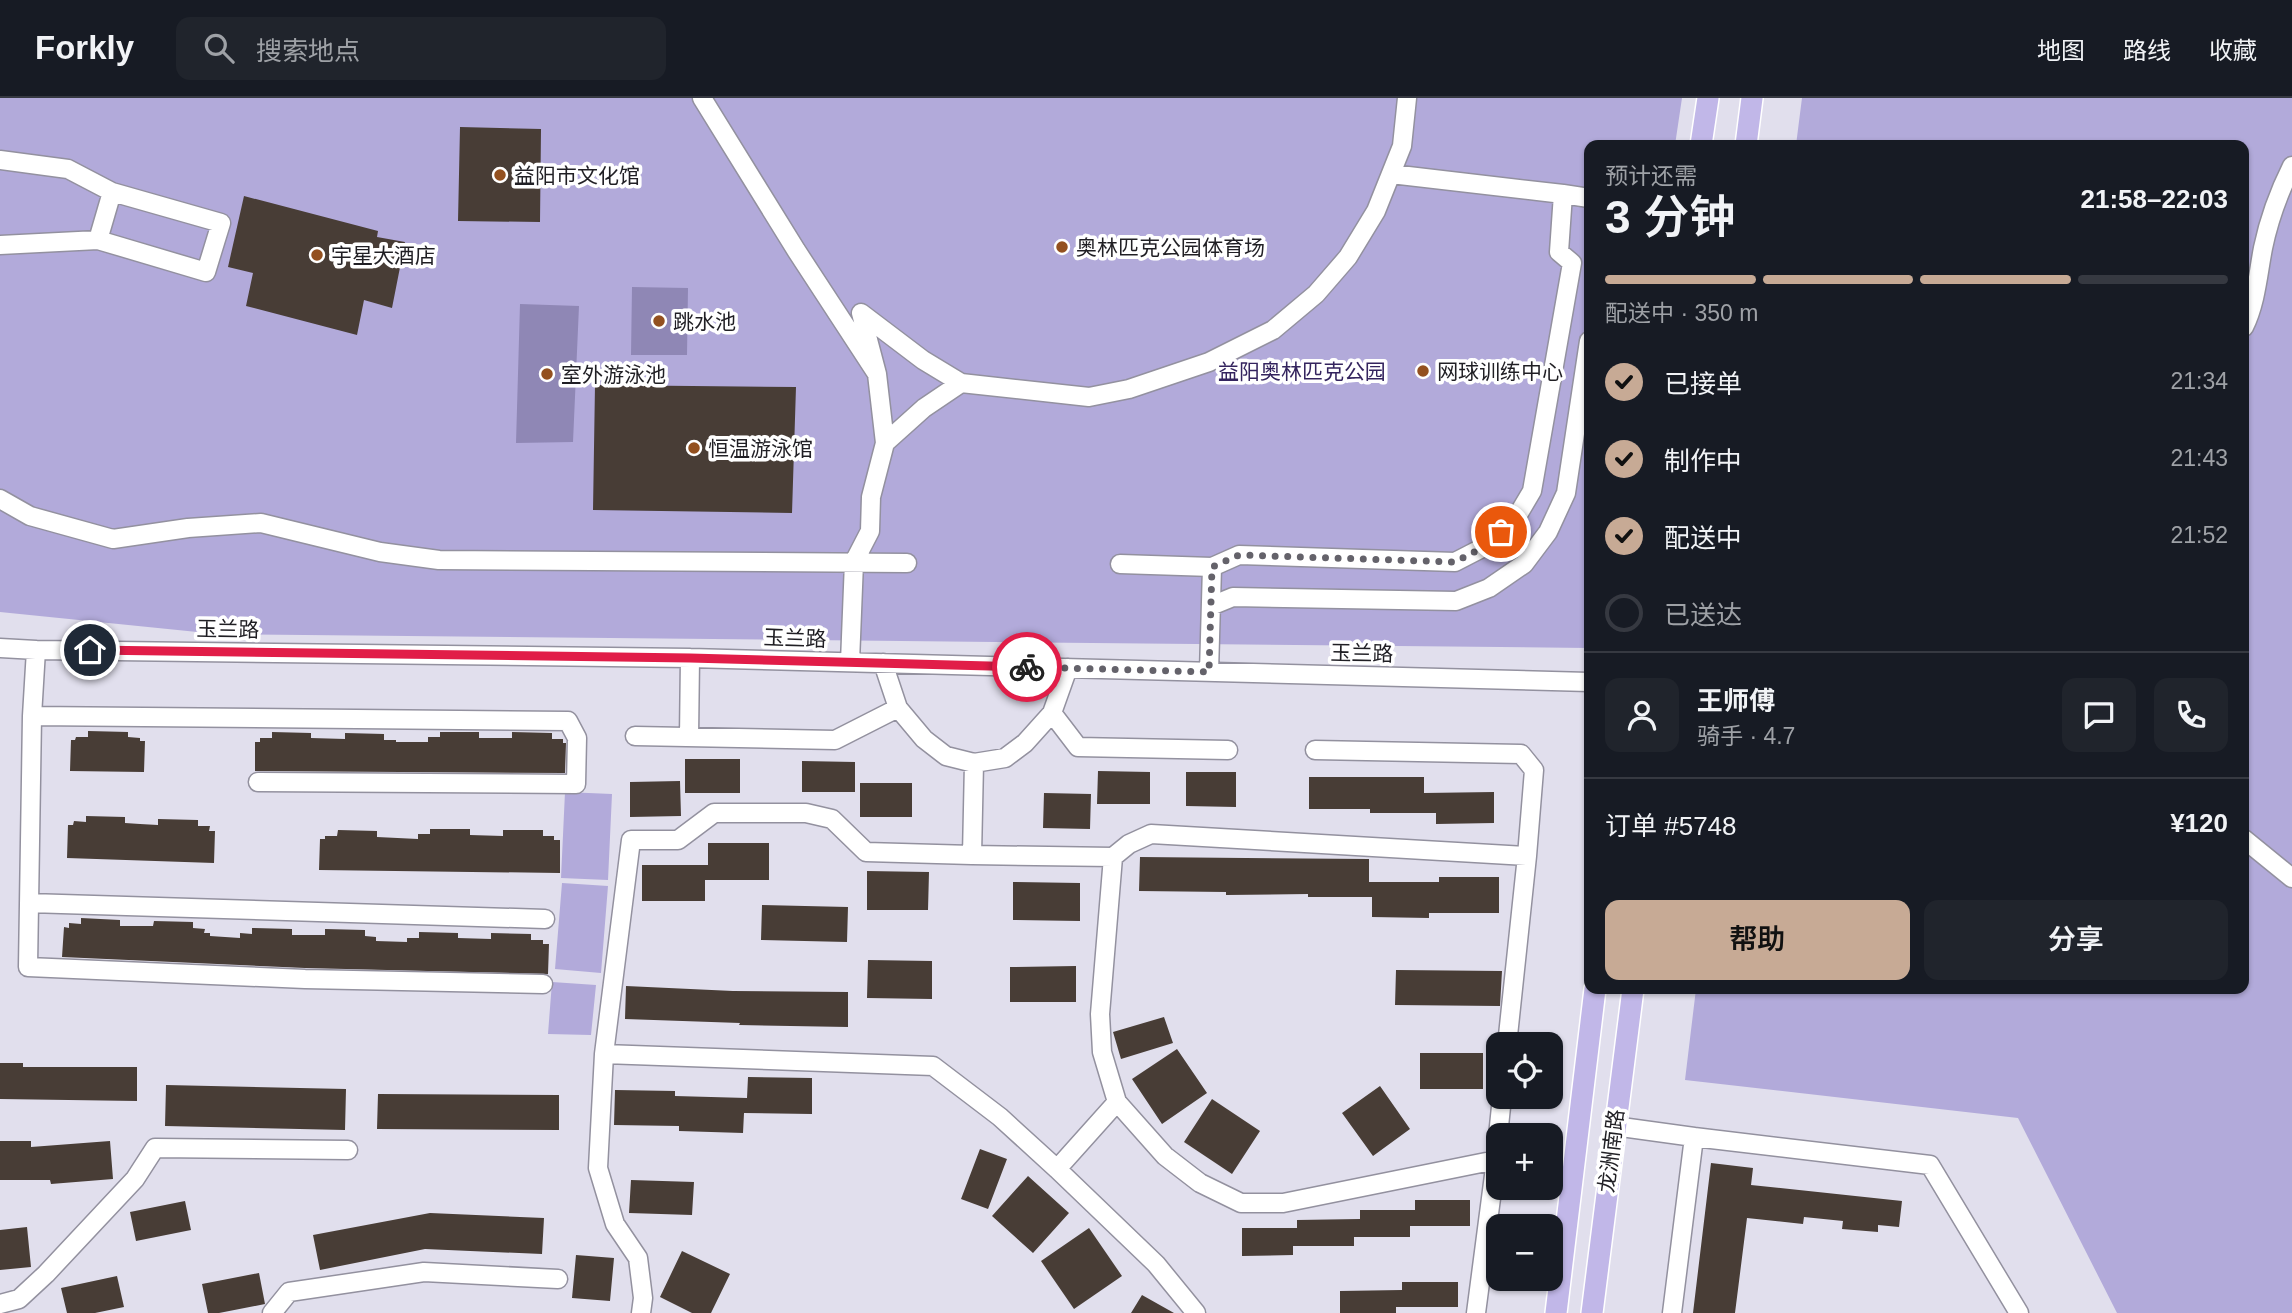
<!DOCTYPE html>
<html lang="zh">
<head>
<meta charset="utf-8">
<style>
	body { margin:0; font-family:Arial,"Noto Sans SC",sans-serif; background:#20242c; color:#f1f3f6; height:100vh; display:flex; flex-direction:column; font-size:26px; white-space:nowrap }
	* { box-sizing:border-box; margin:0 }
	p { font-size:23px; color:#9ea1a6 }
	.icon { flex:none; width:38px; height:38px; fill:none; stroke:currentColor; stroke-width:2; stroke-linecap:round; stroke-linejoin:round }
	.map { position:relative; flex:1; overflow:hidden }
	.sheet { position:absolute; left:1584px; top:42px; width:665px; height:854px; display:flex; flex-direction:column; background:#171b24; border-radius:14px; box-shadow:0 2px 5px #0004 }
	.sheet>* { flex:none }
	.controls { position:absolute; left:1486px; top:934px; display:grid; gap:14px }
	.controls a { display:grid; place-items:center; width:77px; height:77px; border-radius:14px; background:#171b24; box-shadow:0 2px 5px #0004; font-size:35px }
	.pin { position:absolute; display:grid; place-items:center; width:60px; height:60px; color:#fff; margin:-30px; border:4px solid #fff; border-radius:50%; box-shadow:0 2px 7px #0007 }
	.courier { position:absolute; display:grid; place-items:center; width:70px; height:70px; margin:-35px; border:5px solid #e11d48; border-radius:50%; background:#fff; color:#222; box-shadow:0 2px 9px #0007 }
	.headline em { font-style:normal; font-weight:600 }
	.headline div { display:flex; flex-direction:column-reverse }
	.headline { display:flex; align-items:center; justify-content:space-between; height:119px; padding:0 21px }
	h1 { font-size:46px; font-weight:600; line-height:52px }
	.bar { display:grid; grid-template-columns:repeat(4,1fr); gap:10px 7px; align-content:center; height:84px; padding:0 21px }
	.bar i { height:9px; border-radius:5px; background:#363941 }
	.bar .selected { background:#c7aa95 }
	.bar p { grid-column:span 4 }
	.line { display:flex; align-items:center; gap:18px; padding:0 21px; border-top:2px solid #363941 }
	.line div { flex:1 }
	.round { display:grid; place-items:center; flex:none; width:74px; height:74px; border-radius:14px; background:#20242c }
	ol { padding:0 21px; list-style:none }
	li { display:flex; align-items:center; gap:21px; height:77px }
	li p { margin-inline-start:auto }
	li .icon { padding:7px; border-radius:50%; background:#c7aa95; color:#111; stroke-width:4 }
	li:last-child { color:#9ea1a6 }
	li i { width:38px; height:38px; border:4px solid #363941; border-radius:50% }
	.button { display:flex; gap:14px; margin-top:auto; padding:14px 21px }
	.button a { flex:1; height:80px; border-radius:14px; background:#c7aa95; color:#111; font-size:28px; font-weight:600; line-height:80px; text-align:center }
	.button a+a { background:#20242c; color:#f1f3f6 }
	header { display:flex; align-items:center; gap:42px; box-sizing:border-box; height:98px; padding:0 35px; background:#171b24; border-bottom:2px solid #363941 }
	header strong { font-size:33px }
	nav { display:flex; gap:38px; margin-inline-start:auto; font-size:24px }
	.search { width:490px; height:63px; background:#20242c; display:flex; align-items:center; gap:18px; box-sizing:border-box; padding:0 24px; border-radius:14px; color:#9ea1a6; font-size:26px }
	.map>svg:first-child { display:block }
	.green { fill:#b2aada }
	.water { fill:#8f87b5 }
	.building { fill:#483d36 }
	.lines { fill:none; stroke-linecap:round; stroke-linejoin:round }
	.minor-casing { stroke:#93919f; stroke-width:21 }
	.major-casing { stroke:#fff; stroke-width:24 }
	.minor { stroke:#fff; stroke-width:18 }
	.major { stroke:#c1b7e8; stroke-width:21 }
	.done { stroke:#64626a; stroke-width:7; stroke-dasharray:0 12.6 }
	.route { stroke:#e11d48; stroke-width:9 }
	.poi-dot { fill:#93501f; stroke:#fff; stroke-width:2.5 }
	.labels { text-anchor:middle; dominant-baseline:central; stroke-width:7; stroke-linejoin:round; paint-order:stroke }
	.poi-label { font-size:21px; fill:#201f24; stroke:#fff; text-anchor:start }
	.park-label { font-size:21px; fill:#34245e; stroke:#fff }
	.street-label { font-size:21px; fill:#201f24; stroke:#fff }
</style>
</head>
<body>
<header>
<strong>Forkly</strong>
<div class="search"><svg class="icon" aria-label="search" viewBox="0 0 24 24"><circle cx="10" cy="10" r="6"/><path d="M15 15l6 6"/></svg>搜索地点</div>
<nav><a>地图</a><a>路线</a><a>收藏</a></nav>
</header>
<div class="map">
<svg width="2292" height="1215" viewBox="0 0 2292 1215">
	<rect width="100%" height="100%" fill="#e1dfed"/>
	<path class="green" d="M0,0H1682L1675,47H1589V550L217,536L0,514Z
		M1802,0H2292V1215H2117L2018,1020L1685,982L1696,891H2244V47H1796Z
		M565,694L612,696L608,782L561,780Z
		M562,785L608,788L601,875L555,871Z
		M552,884L596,887L591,937L548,936Z"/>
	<path class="water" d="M632,189L688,190L687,257H631Z
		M520,206L579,208L573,344L516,345Z"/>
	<path class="building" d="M460,29L541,31L540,124L458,123Z
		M244,98L378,133L377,139L405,144L392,210L364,202L357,237L246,208L253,175L228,169Z
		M595,287L796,289L792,415L593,412Z
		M88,633L128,634V639L140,640V643H145L144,674L70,673L71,642H75L76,639H88Z
		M272,634L311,635V640L345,641V635L384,636V642H396V644H428V639H440V634H479V640H512V634L552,635V641H563V645H566L565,675L255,673V644H260V640H272Z
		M685,661H740V695H685Z
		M802,663L855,664V694H802Z
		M1098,673L1150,674V706H1097Z
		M1186,674H1236V709L1186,708Z
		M1309,679H1424V695L1494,694V725L1436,726V715H1370V711H1309Z
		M680,683L681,718L630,719V684Z
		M860,685H912V719H860Z
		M1044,695L1091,696L1090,731L1043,730Z
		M86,718L125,719V725L140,726L158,727V721L198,722V728H210L209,733H215L214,765L67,760L68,727H73L74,723L86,724Z
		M430,731H470V737L503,738V732H543V738H554V742H560V775L319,772L320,741H325V738H337L338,732L377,733V739L418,741V736H430Z
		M708,745H769V782H705V803H642V767H708Z
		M1140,759L1369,761V784H1439V779H1499V815H1429V820L1372,819V799H1308V796L1226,797V794L1139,793Z
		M867,773L929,774L928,812H867Z
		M1013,784L1080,785V823L1013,822Z
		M762,807L848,809L847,844L761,842Z
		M81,820L120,822V828H153L154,823L193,824V830L205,831L204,835H210V838L240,840V835L252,836V830L292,831V837H325V831L365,832V838L376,839V843L407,844V840H419V834L458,835V840L491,841V835L531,836V842H543V846H549L548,876L305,870L62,859L64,829L69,830V825L81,826Z
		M868,862L932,863V901L867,900Z
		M1076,868V904H1010V869Z
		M1396,872L1502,873L1500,908L1395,907Z
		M626,888L733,893L848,894V929L739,927L740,925L625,921Z
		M1164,919L1173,945L1121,961L1113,934Z
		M1177,951L1207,995L1162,1026L1132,981Z
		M1420,955H1483V991H1420Z
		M0,965H23V969H137V1003L0,1001Z
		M748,979L812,980V1016L744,1015L743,1035L679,1033V1028L614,1027L615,992L675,993V998L747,1000Z
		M166,987L346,991L345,1032L165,1028Z
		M1380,988L1410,1031L1373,1058L1342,1015Z
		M378,996L559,997V1032L377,1031Z
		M1212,1001L1260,1033L1232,1076L1184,1044Z
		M0,1043H31V1049L110,1043L113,1081L51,1086L50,1082H0Z
		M980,1051L1007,1061L988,1111L961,1101Z
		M1711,1065L1753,1070L1751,1087L1902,1103L1899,1129L1878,1127V1134L1842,1131L1843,1123L1804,1119L1803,1126L1747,1120L1735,1215H1693Z
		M1028,1078L1069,1115L1033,1155L992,1118Z
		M631,1082L694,1084L692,1117L629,1115Z
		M1415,1102H1470V1128H1410V1139H1354V1148H1293V1157L1242,1158V1130H1297V1122L1360,1121V1112H1415Z
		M185,1103L191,1132L136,1143L130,1114Z
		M430,1115L544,1120L542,1156L425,1151L320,1172L313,1137Z
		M27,1129L31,1169L0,1172V1132Z
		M1089,1130L1122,1178L1074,1211L1041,1163Z
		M682,1153L730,1176L711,1215H692L660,1199Z
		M576,1157L614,1160L610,1203L572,1200Z
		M259,1175L265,1206L219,1215H208L202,1186Z
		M117,1178L124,1209L95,1215H67L61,1190Z
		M1402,1184H1458V1209H1396V1215H1340V1193L1402,1192Z
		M1142,1197L1174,1215H1131Z"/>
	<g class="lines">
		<defs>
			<path id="minor" d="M702,0L796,152L877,276
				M0,62L68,71L112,94L221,125L206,174L98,142L0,147
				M1391,76L1563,96
				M98,142L112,94
				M2244,229C2256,205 2258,176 2263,150C2269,121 2279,94 2292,68
				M885,345L877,276L861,215L923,262L961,285
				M0,401L30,418L113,441L188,430L261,425L380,454L439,462L907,465
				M1120,466L1212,469L1239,457L1455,464L1486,448L1516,420L1532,393L1572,165L1559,154L1563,96L1589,100
				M1211,508L1233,499L1456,503L1489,490L1524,466L1548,434L1566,395L1589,243
				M0,550L36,552L690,560L1589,584
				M36,552L32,618L28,869L305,881L543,886
				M850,564L854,464L870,433L871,399L885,345L924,310L961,285L1089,299L1129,291L1209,264L1273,232L1316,196L1348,159L1376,113L1402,48L1407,0
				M883,565L898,610L924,641L946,658L974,665L1005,660L1025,645L1052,615L1068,570
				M1209,574L1212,469
				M1052,615L1078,649L1228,652
				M32,618L568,623L577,640L576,686L258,684
				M635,638L835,642L898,610
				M689,639L690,560
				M2244,741L2292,780
				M972,757L1113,759L1100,916L1102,954L1117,1004L1057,1071L1000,1019L933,968L604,956L631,742H678L714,715H806L832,721L866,754L972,757L974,665
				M1113,759L1129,746L1151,736L1527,758L1534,672L1521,656L1315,652
				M29,805L545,821
				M1507,947L1527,758
				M604,956L598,1070L615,1126L638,1160L643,1200L641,1215
				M1117,1004L1165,1058L1200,1085L1241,1105H1283L1496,1062L1498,1040
				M1614,1028L1694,1039
				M1498,1038L1502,999
				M1057,1071L1156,1166L1196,1215
				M0,1206L19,1201L46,1176L135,1081L155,1050L348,1052
				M272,1215L289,1194L424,1174L558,1181
				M1476,1215L1496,1062
				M1672,1215L1694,1039L1930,1067L2019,1215"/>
			<path id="major" d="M1701,47L1708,0
				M1746,47L1752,0
				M1556,1215L1595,891
				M1592,1215L1633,891"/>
		</defs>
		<use href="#minor" class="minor-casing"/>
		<use href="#major" class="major-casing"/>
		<use href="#minor" class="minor"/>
		<use href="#major" class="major"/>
	</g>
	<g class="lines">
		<path class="done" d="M1027,569L1209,574L1212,469L1239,457L1455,464L1486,448L1501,434"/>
		<path class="route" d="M90,552L690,560L1027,569"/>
	</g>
	<g class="poi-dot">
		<circle cx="500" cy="77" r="7"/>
		<circle cx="1062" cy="149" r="7"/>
		<circle cx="317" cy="157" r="7"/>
		<circle cx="659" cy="223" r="7"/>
		<circle cx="1423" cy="273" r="7"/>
		<circle cx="547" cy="276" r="7"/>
		<circle cx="694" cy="350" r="7"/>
	</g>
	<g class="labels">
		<g class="poi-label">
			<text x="514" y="77">益阳市文化馆</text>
			<text x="1076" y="149">奥林匹克公园体育场</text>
			<text x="331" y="157">宇星大酒店</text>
			<text x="673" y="223">跳水池</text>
			<text x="1437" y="273">网球训练中心</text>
			<text x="561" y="276">室外游泳池</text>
			<text x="708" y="350">恒温游泳馆</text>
		</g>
		<g class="park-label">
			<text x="1302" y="273">益阳奥林匹克公园</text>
		</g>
		<g class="street-label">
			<text transform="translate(228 531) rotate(1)">玉兰路</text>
			<text transform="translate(795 540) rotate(2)">玉兰路</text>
			<text transform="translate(1362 555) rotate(1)">玉兰路</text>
			<text transform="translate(1611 1053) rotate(-83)">龙洲南路</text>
		</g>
	</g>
</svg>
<div class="controls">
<a><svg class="icon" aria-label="locate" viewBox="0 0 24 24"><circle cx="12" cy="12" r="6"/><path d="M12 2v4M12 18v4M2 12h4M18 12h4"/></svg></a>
<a>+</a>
<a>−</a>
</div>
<div class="pin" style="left:1501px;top:434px;background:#ea580c"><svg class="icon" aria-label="bag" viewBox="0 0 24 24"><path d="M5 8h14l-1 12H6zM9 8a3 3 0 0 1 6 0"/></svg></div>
<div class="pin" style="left:90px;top:552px;background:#1f2937"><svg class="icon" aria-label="home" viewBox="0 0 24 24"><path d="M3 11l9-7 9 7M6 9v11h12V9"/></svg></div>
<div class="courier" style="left:1027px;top:569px"><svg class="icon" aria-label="bike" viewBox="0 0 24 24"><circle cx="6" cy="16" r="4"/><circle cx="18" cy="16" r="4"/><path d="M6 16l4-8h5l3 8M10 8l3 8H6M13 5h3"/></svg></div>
<section class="sheet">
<div class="headline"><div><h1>3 分钟</h1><p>预计还需</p></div><em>21:58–22:03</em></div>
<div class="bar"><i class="selected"></i><i class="selected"></i><i class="selected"></i><i></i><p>配送中 · 350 m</p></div>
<ol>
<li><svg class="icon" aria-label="check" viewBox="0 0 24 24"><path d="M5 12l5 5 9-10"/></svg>已接单<p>21:34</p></li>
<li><svg class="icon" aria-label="check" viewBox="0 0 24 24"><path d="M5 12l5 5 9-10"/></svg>制作中<p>21:43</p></li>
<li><svg class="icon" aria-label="check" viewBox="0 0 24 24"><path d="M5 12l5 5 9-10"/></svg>配送中<p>21:52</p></li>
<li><i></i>已送达</li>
</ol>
<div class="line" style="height:126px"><a class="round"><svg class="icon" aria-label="person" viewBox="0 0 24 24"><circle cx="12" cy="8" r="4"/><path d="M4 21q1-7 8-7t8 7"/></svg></a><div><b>王师傅</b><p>骑手 · 4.7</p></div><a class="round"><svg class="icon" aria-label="chat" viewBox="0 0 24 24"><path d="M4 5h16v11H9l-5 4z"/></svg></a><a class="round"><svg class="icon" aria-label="phone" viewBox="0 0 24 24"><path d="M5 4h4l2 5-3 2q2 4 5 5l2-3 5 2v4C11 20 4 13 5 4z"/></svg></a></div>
<div class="line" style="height:91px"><div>订单 #5748</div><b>¥120</b></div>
<div class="button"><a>帮助</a><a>分享</a></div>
</section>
</div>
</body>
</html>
